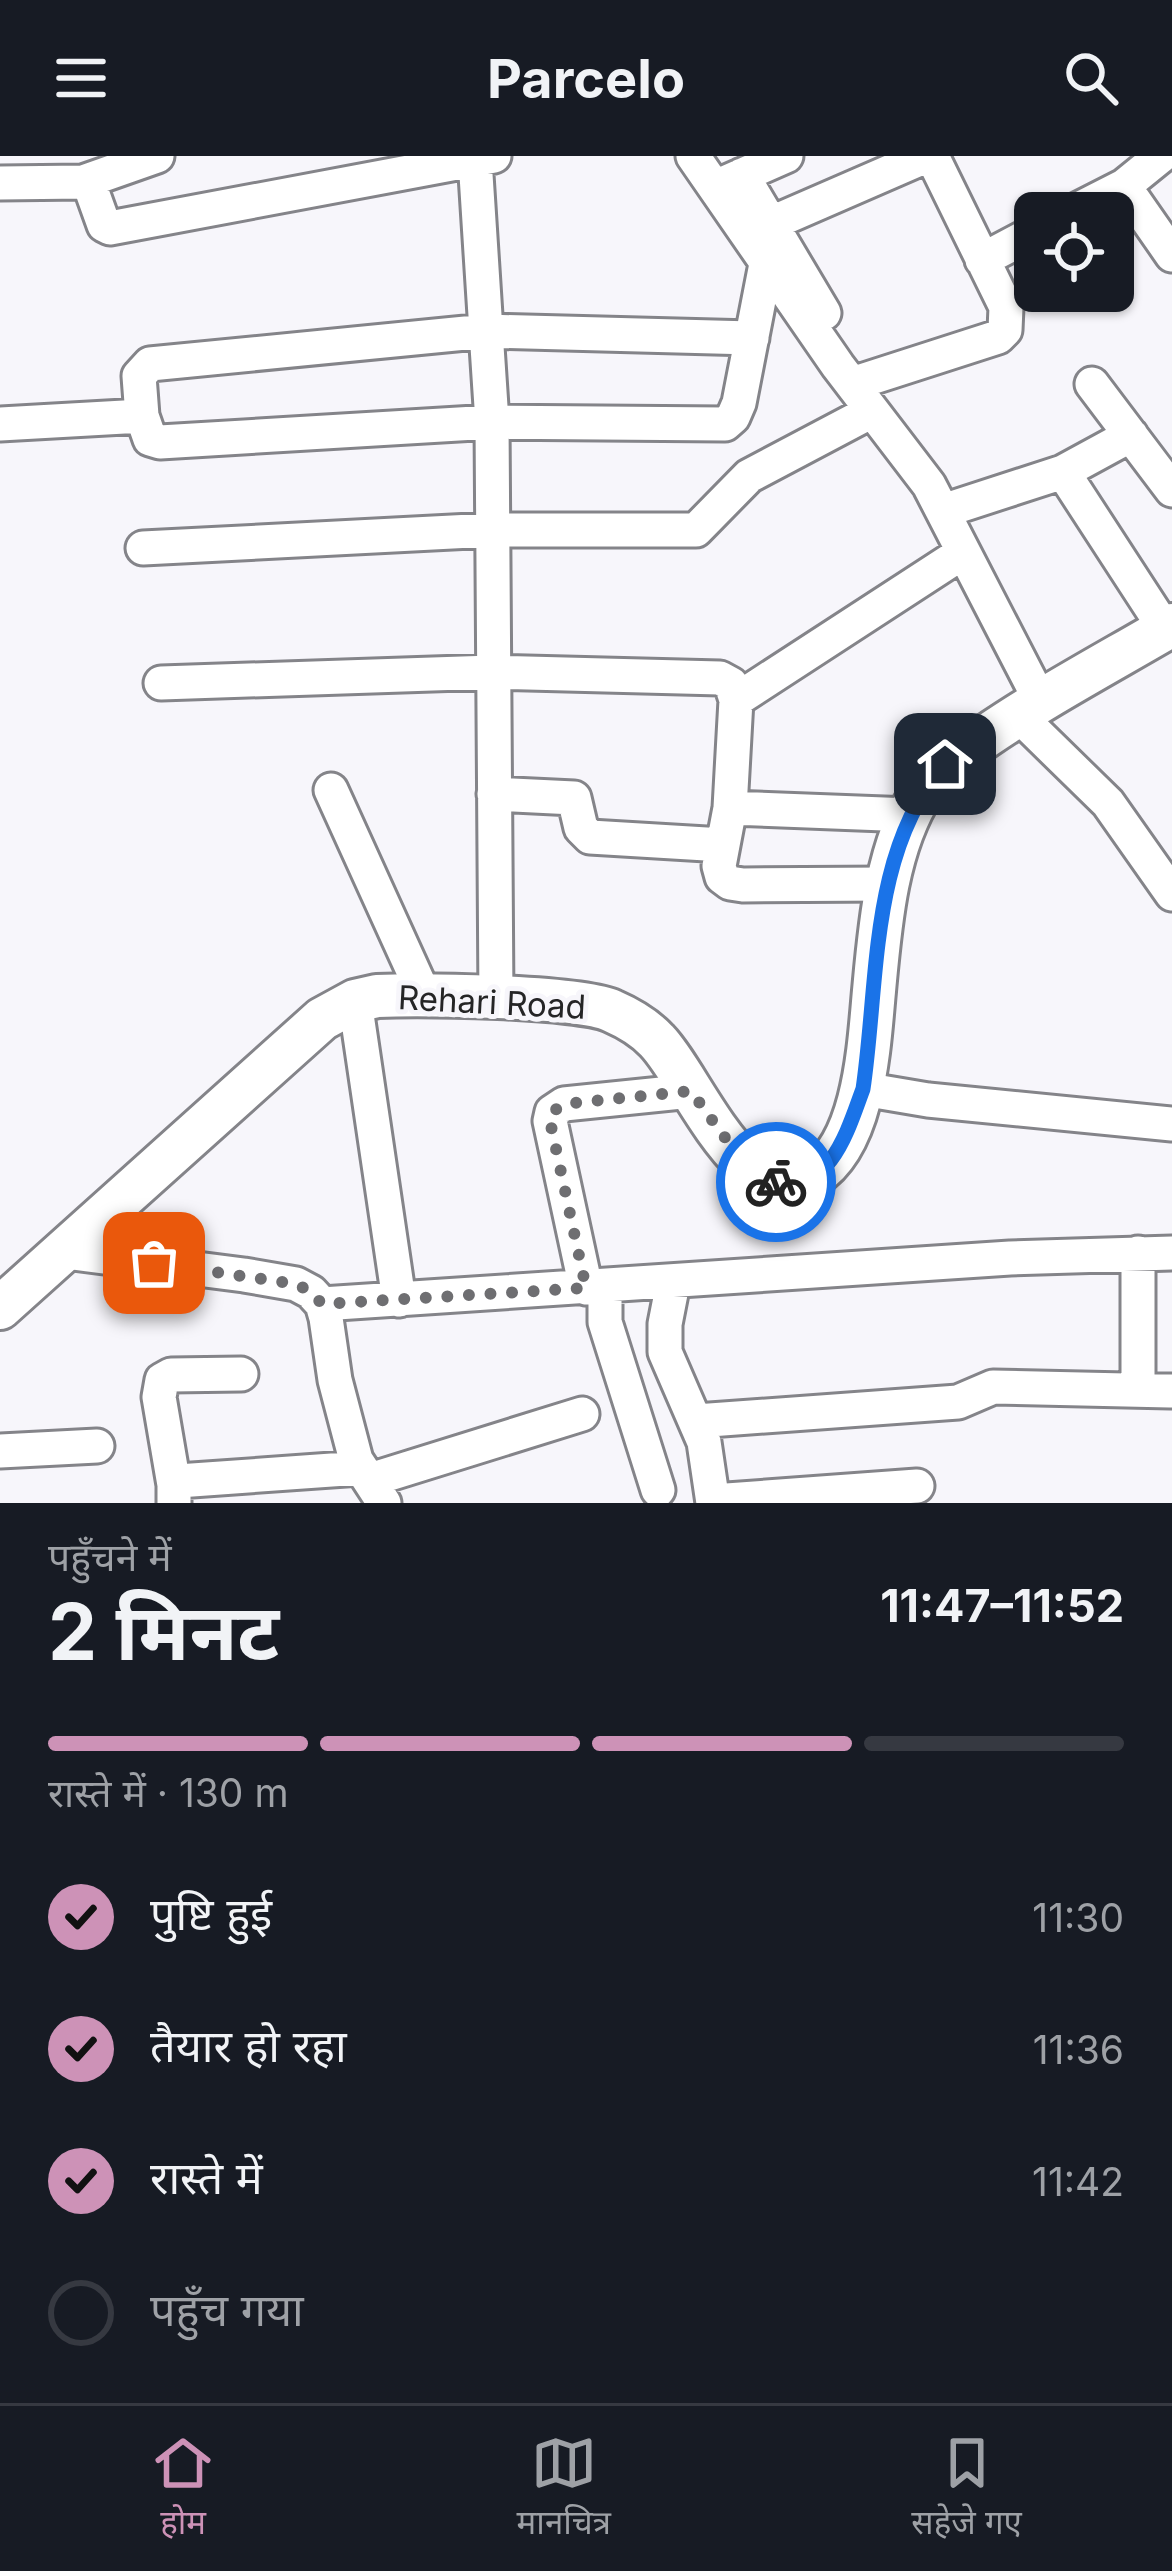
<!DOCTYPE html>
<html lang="hi">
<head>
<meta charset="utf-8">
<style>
	body { margin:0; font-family:Inter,"Noto Sans Devanagari",sans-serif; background:#242831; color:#f1f3f6; height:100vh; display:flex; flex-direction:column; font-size:45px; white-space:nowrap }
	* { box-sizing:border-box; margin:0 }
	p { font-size:39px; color:#9ea1a6 }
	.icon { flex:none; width:66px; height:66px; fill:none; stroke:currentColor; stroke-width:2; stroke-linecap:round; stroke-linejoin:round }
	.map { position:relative; height:1347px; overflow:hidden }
	.sheet { display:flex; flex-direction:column; background:#171b24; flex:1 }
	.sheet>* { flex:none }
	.controls { position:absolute; left:1014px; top:36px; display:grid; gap:24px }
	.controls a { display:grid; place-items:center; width:120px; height:120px; border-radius:18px; background:#171b24; box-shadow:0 3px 9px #0004; font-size:60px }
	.pin { position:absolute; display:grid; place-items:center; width:102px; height:102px; color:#fff; margin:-51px; border-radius:24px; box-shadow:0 6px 18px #0006 }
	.courier { position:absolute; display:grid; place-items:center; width:120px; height:120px; margin:-60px; border:9px solid #1a73e8; border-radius:50%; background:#fff; color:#222; box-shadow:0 3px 15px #0007 }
	.head em { font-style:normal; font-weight:700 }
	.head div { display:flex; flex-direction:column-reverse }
	.head { display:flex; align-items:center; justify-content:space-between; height:204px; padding:0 48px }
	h1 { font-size:78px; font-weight:700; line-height:90px }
	.bar { display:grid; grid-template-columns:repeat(4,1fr); gap:18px 12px; align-content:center; height:144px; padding:0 48px }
	.bar i { height:15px; border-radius:9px; background:#363941 }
	.bar .selected { background:#cd92b7 }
	.bar p { grid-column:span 4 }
	ol { padding:0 48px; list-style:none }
	li { display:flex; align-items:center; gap:36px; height:132px }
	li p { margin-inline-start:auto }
	li .icon { padding:12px; border-radius:50%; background:#cd92b7; color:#111; stroke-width:4 }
	li:last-child { color:#9ea1a6 }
	li i { width:66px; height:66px; border:6px solid #363941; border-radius:50% }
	header { display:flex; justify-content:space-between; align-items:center; height:156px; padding:0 48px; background:#171b24; font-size:54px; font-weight:700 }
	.tabs { display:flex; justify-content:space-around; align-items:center; height:168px; border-top:3px solid #363941; background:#171b24; font-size:33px; color:#9ea1a6 }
	.tabs a { display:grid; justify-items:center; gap:6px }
	.tabs .selected { color:#cd92b7 }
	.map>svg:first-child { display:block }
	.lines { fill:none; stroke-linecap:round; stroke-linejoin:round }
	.minor-casing { stroke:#848489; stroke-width:39 }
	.major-casing { stroke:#848489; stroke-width:48 }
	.minor { stroke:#fff; stroke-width:33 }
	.major { stroke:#fff; stroke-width:42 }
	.done { stroke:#6e6e71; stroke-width:12; stroke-dasharray:0 21.6 }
	.route { stroke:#1a73e8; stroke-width:15 }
	.labels { text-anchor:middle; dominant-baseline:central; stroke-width:10; stroke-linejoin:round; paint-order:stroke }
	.street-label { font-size:33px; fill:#252526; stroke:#f7f6fb }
</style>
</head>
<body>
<header><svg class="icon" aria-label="menu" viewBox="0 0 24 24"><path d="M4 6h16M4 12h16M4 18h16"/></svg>Parcelo<svg class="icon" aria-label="search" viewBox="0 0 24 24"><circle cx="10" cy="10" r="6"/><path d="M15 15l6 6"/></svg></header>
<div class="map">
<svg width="1172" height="1347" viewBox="0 0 1172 1347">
	<rect width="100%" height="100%" fill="#f7f6fb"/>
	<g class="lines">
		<defs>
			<path id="minor" d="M693,0L838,210L929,329L1040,544
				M475,3L486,175L752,182
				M742,19L824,157
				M83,26L157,0
				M0,27L83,26L90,30L104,69L110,72L494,0
				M722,28L786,0
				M1124,30L1172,99
				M1071,57L1124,30L1161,0
				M772,67L926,0
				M982,104L1035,76
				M852,228L998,181L1005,174L1006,151L932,0
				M1092,228L1172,334
				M142,260L150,283L160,286L492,266L725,268L733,261L739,247L766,108
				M0,268L142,260L139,220L150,208L486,175L492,266L496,844
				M1063,316L1165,473
				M943,355L1063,316L1131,279
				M143,392L491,374H696L749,320L872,255
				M161,527L492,516L720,522L731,528L736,544L730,652L719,710L722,721L730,727L743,729L888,728
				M736,544L962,397
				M1018,559L1108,647L1172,738
				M331,634L425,841
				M494,638L574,642L581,672L590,681L723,689
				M730,652L910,659
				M355,845L399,1144
				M863,933L928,944L1172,968
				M65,1096L244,1119L296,1128L311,1136L322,1148L326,1162L335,1224L356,1304L384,1347
				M673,1127L665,1168V1196L704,1286L713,1347
				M586,1132L550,965L552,956L564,948L691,935
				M605,1132V1166L658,1334
				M322,1148L1010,1102L1172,1097
				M1138,1234V1097
				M696,1265L958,1246L993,1231L1170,1235
				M0,1295L97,1290
				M370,1324L582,1258
				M174,1329L159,1241L162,1224L171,1219L241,1218
				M713,1345L917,1330
				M174,1347V1329L178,1325L360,1312"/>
			<path id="major" d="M0,1152L322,863L355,845L377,840C418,838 580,840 612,855C628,862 645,872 657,885C693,922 745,1062 814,1019C865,987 869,889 874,835C880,769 886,691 923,634C939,610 963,596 985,581C1045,540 1109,506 1172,469"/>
		</defs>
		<use href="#minor" class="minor-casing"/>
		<use href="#major" class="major-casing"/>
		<use href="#minor" class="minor"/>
		<use href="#major" class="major"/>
	</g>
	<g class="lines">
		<path class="done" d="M154,1107L296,1128L311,1136L322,1148L586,1132L550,965L552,956L564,948L691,935L742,1005L776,1026"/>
		<path class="route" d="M776,1026C831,1037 848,973 863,933C879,825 869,695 945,608"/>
	</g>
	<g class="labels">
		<g class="street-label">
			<text transform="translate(492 846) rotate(3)">Rehari Road</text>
		</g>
	</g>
</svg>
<div class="controls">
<a><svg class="icon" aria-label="locate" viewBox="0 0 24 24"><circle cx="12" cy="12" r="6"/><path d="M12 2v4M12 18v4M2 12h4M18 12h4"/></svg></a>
</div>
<div class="pin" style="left:154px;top:1107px;background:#ea580c"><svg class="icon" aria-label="bag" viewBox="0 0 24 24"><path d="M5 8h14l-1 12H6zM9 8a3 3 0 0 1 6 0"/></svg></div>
<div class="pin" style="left:945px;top:608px;background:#1f2937"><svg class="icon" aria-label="home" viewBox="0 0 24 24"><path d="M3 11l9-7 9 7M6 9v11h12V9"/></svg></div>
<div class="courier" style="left:776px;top:1026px"><svg class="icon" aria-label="bike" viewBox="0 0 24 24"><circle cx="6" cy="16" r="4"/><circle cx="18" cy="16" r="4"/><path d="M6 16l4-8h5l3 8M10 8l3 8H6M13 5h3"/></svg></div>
</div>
<section class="sheet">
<div class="head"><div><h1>2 मिनट</h1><p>पहुँचने में</p></div><em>11:47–11:52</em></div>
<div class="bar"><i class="selected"></i><i class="selected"></i><i class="selected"></i><i></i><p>रास्ते में · 130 m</p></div>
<ol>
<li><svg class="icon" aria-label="check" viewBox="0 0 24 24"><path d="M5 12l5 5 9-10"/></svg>पुष्टि हुई<p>11:30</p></li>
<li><svg class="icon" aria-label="check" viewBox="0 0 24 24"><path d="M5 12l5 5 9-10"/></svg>तैयार हो रहा<p>11:36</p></li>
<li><svg class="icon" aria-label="check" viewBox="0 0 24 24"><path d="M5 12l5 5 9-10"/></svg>रास्ते में<p>11:42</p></li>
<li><i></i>पहुँच गया</li>
</ol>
</section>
<nav class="tabs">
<a class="selected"><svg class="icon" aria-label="home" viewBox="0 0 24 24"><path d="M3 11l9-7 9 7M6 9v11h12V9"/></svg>होम</a>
<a><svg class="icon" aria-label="map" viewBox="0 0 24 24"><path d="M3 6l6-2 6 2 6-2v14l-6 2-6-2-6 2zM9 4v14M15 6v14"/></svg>मानचित्र</a>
<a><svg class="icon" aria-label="saved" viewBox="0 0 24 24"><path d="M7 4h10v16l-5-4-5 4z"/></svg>सहेजे गए</a>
</nav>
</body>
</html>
